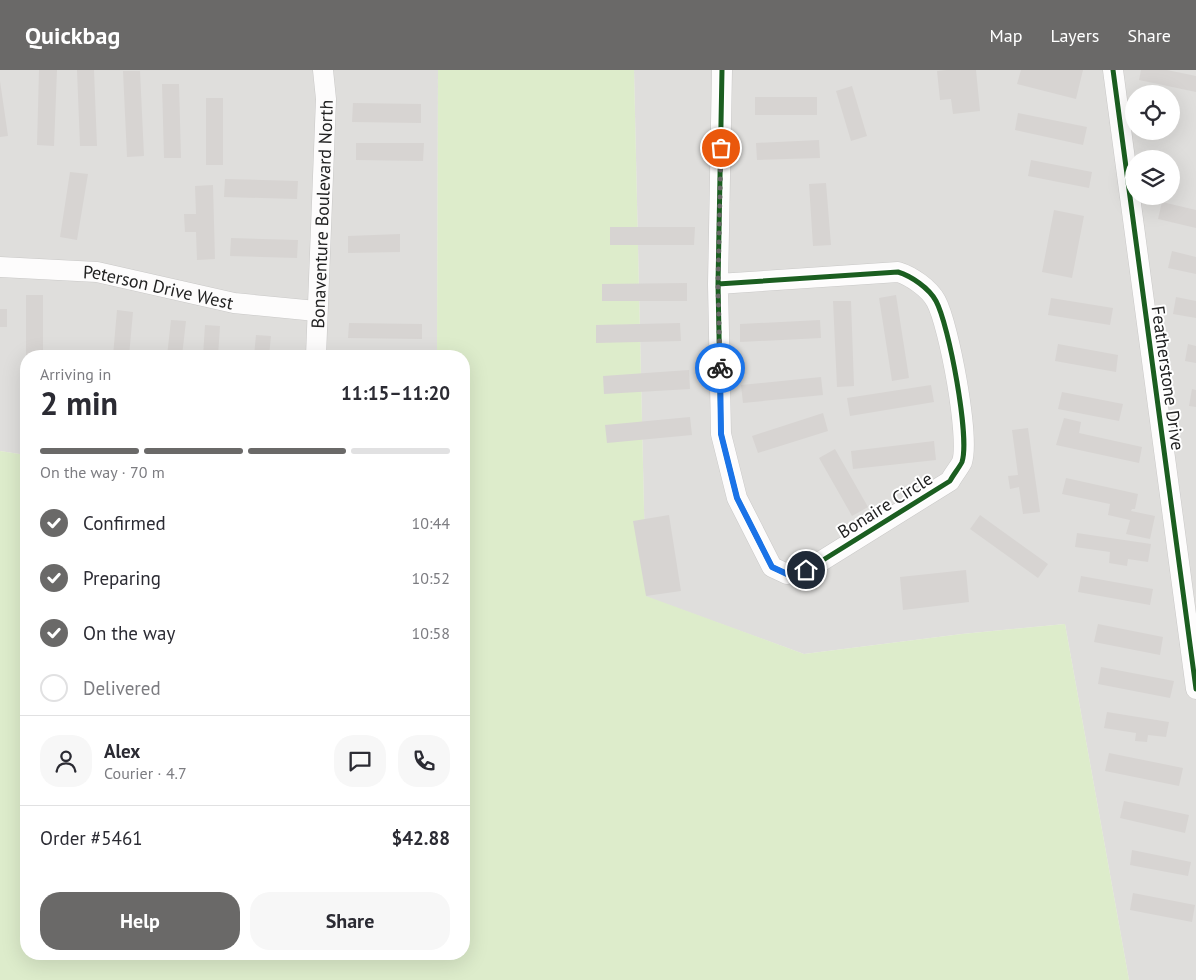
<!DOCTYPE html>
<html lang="en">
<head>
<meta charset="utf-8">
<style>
	body { margin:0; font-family:"PT Sans",sans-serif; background:#f7f7f7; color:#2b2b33; height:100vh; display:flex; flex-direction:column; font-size:19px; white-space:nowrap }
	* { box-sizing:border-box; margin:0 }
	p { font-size:16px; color:#7c7c81 }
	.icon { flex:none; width:28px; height:28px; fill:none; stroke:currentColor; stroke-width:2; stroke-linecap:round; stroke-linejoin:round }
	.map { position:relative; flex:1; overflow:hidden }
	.details { position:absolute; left:20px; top:280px; width:450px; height:610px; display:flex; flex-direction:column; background:#fff; border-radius:20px; box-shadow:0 5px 20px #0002 }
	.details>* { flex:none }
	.tools { position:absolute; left:1125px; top:15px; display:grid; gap:10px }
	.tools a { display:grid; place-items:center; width:55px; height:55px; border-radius:50%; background:#fff; box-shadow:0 5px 20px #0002; font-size:25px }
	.pin { position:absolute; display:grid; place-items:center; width:42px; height:42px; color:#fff; margin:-21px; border:2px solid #fff; border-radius:50%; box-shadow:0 1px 5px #0007 }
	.courier { position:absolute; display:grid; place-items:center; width:50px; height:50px; margin:-25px; border:4px solid #1a73e8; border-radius:50%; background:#fff; color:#222; box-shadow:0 1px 6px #0007 }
	.headline em { font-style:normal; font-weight:600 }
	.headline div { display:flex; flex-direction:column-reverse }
	.headline { display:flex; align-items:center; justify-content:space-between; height:85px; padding:0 20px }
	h1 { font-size:32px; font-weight:600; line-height:38px }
	.bar { display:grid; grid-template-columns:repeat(4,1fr); gap:8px 5px; align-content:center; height:60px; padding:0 20px }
	.bar i { height:6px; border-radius:4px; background:#e1e1e2 }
	.bar .selected { background:#6a6968 }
	.bar p { grid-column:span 4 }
	.line { display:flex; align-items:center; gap:12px; padding:0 20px; border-top:1px solid #e1e1e2 }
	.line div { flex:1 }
	.round { display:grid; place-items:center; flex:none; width:52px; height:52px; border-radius:20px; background:#f7f7f7 }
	ol { padding:0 20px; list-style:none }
	li { display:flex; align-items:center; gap:15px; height:55px }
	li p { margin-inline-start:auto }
	li .icon { padding:5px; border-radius:50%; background:#6a6968; color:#fff; stroke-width:4 }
	li:last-child { color:#7c7c81 }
	li i { width:28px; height:28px; border:2px solid #e1e1e2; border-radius:50% }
	.primary-button { display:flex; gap:10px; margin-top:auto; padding:10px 20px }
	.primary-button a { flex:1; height:58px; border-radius:20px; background:#6a6968; color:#fff; font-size:20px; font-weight:600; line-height:58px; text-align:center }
	.primary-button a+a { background:#f7f7f7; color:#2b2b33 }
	header { display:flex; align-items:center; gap:30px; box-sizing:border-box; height:70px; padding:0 25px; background:#6a6968; color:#fff }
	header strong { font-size:24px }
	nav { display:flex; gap:28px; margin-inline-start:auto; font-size:18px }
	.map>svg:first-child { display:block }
	.residential { fill:#dfdedc; fill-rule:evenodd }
	.grass { fill:#ddeccb }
	.building { fill:#d7d4d2 }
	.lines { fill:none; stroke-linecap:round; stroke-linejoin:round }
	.street-casing { stroke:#c9c8c7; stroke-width:21 }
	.street { stroke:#fdfcfc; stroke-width:20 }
	.cycleway-casing { stroke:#fff; stroke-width:8 }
	.cycleway { stroke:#1b5e20; stroke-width:5 }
	.done { stroke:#6a6968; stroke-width:5; stroke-dasharray:0 9 }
	.route { stroke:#1a73e8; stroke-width:6 }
	.labels { text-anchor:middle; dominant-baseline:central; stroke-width:4; stroke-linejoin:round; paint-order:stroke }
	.street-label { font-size:18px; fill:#222; stroke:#fff }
</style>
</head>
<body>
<header>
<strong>Quickbag</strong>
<nav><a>Map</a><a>Layers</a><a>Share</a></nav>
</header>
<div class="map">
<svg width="1196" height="910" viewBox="0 0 1196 910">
	<rect width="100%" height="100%" fill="#f0eeeb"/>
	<path class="residential" d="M0,0H438L437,286H26V385L0,381Z
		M634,0H1196V910H1129L1065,554L962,564L804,584L646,527ZM1134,24H1171V61H1134ZM1134,89H1171V126H1134Z"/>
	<path class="grass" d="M438,0H634L646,526L804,584L962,564L1065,554L1129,910H0V381L26,385V884H464V286H437Z"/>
	<path class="building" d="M39,0H57L54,76L37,75Z
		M77,0H94L97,76H80Z
		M946,0H976L980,41L953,44L951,29L940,30L937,1Z
		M1021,0H1083L1076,29L1017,14Z
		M1141,0H1167L1196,6V22L1139,10Z
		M123,1H140L144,86L127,87Z
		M0,11L8,66L0,67Z
		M162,14H179L181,88H164Z
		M852,16L867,66L851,71L836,21Z
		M755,27H817V45H755Z
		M206,28H223V95H206Z
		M353,33L421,34V53L352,52Z
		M1018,43L1087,57L1083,75L1015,60Z
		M819,70L820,88L757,90L756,73Z
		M356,73H424L423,91L356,90Z
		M1031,90L1092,102L1089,118L1028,106Z
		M70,102L88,104L77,170L60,167Z
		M225,109L298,111L297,129L224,127Z
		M826,113L831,175L813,176L809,114Z
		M213,115L215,189L197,190L196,162H185L184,144H196L195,116Z
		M1162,132L1196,140V158L1158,149Z
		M1054,140L1084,146L1072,208L1042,202Z
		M610,157H695L694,175H610Z
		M400,164V182L348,183V166Z
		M231,168L298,170L297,188L230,186Z
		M1172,181L1196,187V204L1168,198Z
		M687,213V231H602V214Z
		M26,225H43V286H26Z
		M896,225L909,308L892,311L879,228Z
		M1176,227L1196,231V248L1173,244Z
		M1051,228L1113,238L1110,255L1048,245Z
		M833,231H851L854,316L837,317Z
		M0,239H7V257H0Z
		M117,240L133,242L129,286H113Z
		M171,250L186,251L182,286H167Z
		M820,250L821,268L740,272V254Z
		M349,253L422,254V269L348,268Z
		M680,253L681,271L596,273V255Z
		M205,255L220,256L218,286H203Z
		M256,265L271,266L269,286H254Z
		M1058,274L1118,285L1116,302L1055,291Z
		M1188,274L1196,276V293L1185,291Z
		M689,300L690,319L604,324L603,306Z
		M821,307L823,325L743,333L741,315Z
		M931,315L934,332L850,346L847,328Z
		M1192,319L1196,320V337L1189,336Z
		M1062,322L1123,334L1119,351L1058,339Z
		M823,343L828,361L758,383L752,366Z
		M690,347L692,365L607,373L605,355Z
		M1064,348L1081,352L1079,363L1142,377L1139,393L1056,375Z
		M1028,358L1040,442L1023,444L1019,417L1010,419L1008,406L1018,405L1012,360Z
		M934,371L936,390L853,399L851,381Z
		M835,379L868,437L852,446L819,388Z
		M1066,408L1138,424L1135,439H1132L1131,441L1155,446L1150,469L1126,464L1130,450L1108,445L1110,434L1062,424Z
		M669,445L681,521L646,526L633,451Z
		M980,445L1048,494L1038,508L970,459Z
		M1077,463L1151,474L1148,492L1128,489L1127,496L1109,493L1110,482L1075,477Z
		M966,500L969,532L903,540L900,507Z
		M1081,506L1153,519L1150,535L1078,522Z
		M1098,554L1163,567L1160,585L1094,572Z
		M1101,597L1174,611L1170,628L1098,614Z
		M1107,642L1169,652L1166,667L1148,665L1147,672L1135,671L1136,663L1104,658Z
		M1109,683L1183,698L1179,716L1105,701Z
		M1124,731L1189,745L1185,763L1120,748Z
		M1132,780L1191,792L1188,806L1130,795Z
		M1133,823L1195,835L1192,852L1130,840Z"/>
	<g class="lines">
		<defs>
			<g id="street">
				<path d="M1113,0L1196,619"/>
				<path id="s1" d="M0,197L97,202L234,233L316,241"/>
				<path d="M718,214L898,202C911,206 929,218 936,231C949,255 970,368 962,392C959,398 953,405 950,411L807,500L787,504L772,497L737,428L721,364L718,214L722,0"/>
				<path id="s2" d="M316,286L326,29L323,0"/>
			</g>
		</defs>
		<use href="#street" class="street-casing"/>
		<use href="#street" class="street"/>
		<defs>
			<path id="cycleway" d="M1113,0L1196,619
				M718,214L898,202C911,206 929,218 936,231C949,255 970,368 962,392C959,398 953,405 950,411L807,500L787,504L772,497L737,428L721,364L718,214L722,0"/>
		</defs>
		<use href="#cycleway" class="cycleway-casing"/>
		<use href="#cycleway" class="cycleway"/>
	</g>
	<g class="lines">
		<path class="done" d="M720,298L718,214L721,78"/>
		<path class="route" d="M720,298L721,364L737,428L772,497L787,504L806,500"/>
	</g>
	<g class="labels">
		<g class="street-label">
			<text stroke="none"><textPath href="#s2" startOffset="142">Bonaventure Boulevard North</textPath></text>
			<text stroke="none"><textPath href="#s1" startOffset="160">Peterson Drive West</textPath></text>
			<text transform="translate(1168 308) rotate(82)">Featherstone Drive</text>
			<text transform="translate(885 435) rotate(-32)">Bonaire Circle</text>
		</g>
	</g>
</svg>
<div class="tools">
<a><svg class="icon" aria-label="locate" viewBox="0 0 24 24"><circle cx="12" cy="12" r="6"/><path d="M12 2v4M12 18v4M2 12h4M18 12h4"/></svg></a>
<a><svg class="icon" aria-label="layers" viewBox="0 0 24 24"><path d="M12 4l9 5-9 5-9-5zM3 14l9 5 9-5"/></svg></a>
</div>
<div class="pin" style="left:721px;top:78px;background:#ea580c"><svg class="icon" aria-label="bag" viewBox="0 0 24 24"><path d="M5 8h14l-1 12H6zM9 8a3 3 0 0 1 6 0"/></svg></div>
<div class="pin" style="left:806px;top:500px;background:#1f2937"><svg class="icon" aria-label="home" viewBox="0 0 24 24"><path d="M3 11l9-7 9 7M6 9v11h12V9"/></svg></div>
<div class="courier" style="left:720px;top:298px"><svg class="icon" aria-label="bike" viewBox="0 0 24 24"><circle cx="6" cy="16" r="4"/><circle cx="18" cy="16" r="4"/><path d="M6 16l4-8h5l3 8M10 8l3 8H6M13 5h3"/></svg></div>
<section class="details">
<div class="headline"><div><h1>2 min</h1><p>Arriving in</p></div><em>11:15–11:20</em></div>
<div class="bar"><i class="selected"></i><i class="selected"></i><i class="selected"></i><i></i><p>On the way · 70 m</p></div>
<ol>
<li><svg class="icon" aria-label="check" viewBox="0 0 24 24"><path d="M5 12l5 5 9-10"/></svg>Confirmed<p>10:44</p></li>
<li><svg class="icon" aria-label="check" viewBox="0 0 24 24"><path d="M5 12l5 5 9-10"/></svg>Preparing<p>10:52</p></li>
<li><svg class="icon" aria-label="check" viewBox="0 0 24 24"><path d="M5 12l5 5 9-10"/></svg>On the way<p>10:58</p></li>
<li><i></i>Delivered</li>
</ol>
<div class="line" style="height:90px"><a class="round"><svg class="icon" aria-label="person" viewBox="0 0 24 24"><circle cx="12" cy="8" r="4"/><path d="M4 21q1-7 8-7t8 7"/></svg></a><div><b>Alex</b><p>Courier · 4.7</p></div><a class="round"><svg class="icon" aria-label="chat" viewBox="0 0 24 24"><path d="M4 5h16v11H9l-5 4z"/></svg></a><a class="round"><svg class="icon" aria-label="phone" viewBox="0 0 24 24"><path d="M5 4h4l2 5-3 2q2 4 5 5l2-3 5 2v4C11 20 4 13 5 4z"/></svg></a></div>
<div class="line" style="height:65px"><div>Order #5461</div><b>$42.88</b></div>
<div class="primary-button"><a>Help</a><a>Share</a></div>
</section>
</div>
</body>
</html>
